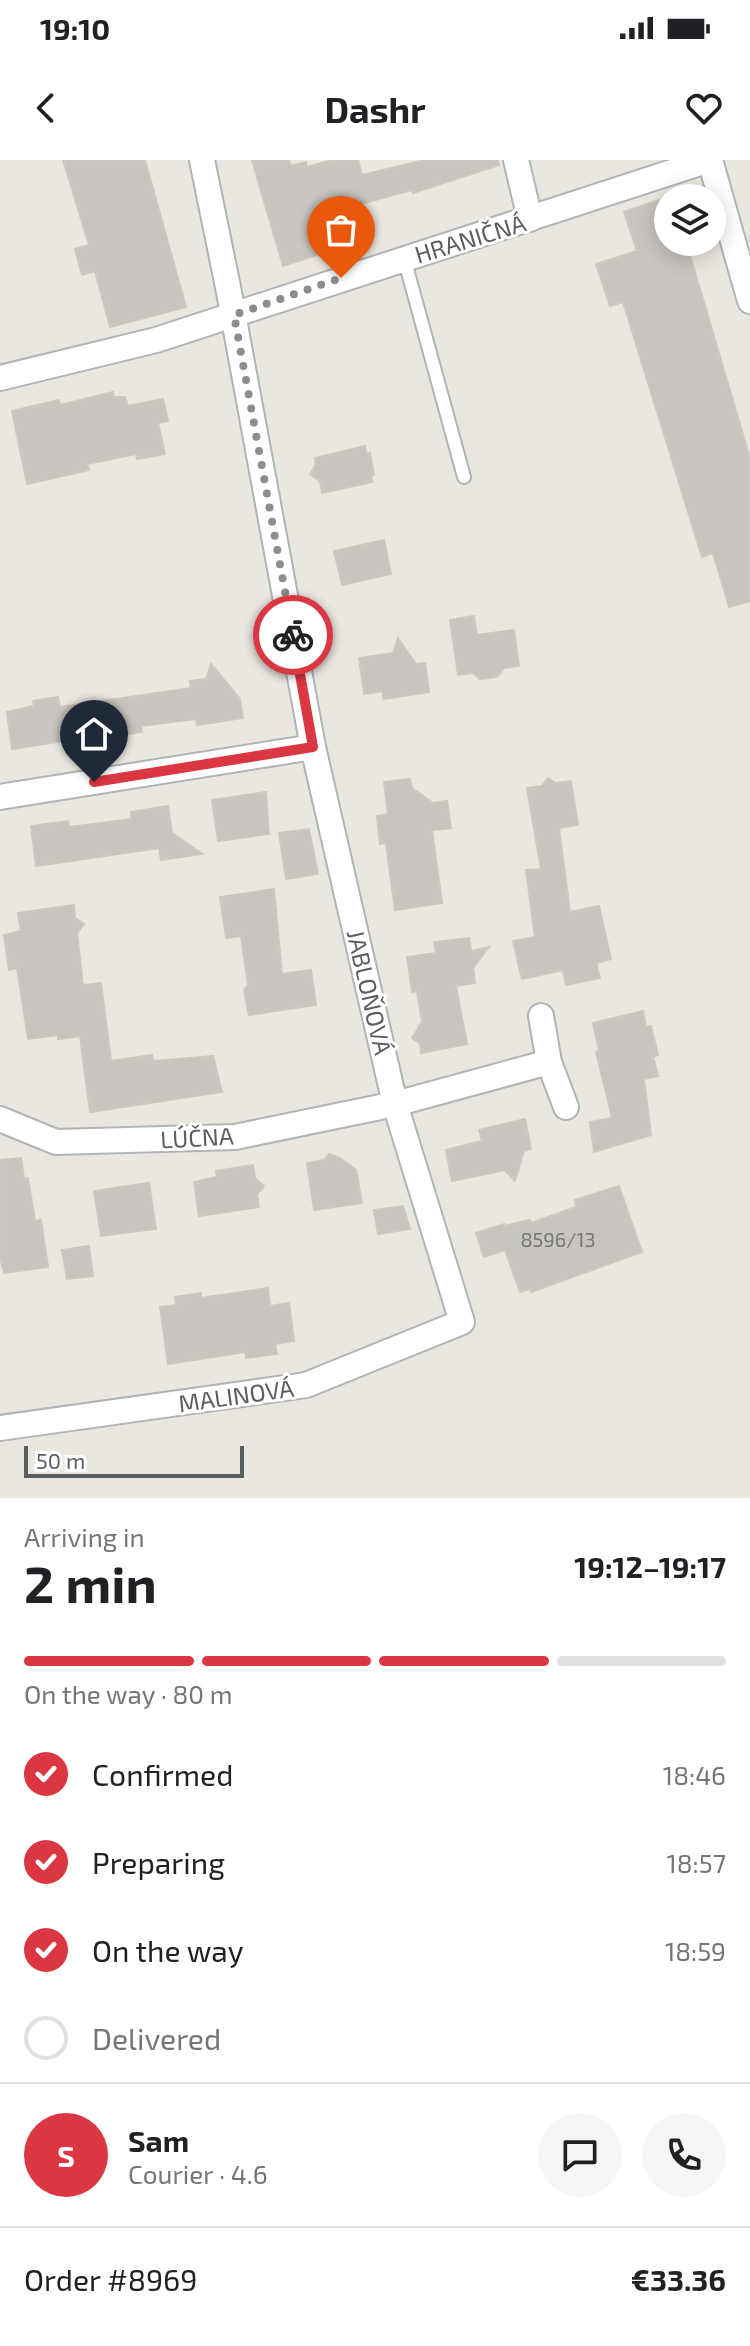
<!DOCTYPE html>
<html lang="en">
<head>
<meta charset="utf-8">
<style>
	body { margin:0; font-family:"Exo 2",sans-serif; background:#f6f6f6; color:#202124; height:100vh; display:flex; flex-direction:column; font-size:30px; white-space:nowrap }
	* { box-sizing:border-box; margin:0 }
	p { font-size:26px; color:#757577 }
	.icon { flex:none; width:44px; height:44px; fill:none; stroke:currentColor; stroke-width:2; stroke-linecap:round; stroke-linejoin:round }
	.map { position:relative; height:1338px; overflow:hidden }
	.sheet { display:flex; flex-direction:column; background:#fff; flex:1 }
	.sheet>* { flex:none }
	.controls { position:absolute; left:654px; top:24px; display:grid; gap:16px }
	.controls a { display:grid; place-items:center; width:72px; height:72px; border-radius:50%; background:#fff; box-shadow:0 4px 20px #0003; font-size:40px }
	.scale { position:absolute; left:24px; bottom:20px; width:220px; box-sizing:border-box; padding-left:8px; border:4px solid #595d60; border-top:0; font-size:22px; line-height:28px; white-space:nowrap; color:#595d60; -webkit-text-stroke:6px #fff; paint-order:stroke }
	.pin { position:absolute; display:grid; place-items:center; width:68px; height:68px; color:#fff; margin:-82px -34px; border-radius:50% 50% 50% 0; rotate:-45deg; box-shadow:0 0 8px #0007 }
	.pin .icon { rotate:45deg }
	.courier { position:absolute; display:grid; place-items:center; width:80px; height:80px; margin:-40px; border:6px solid #da3742; border-radius:50%; background:#fff; color:#222; box-shadow:0 2px 10px #0007 }
	.overview em { font-style:normal; font-weight:700 }
	.overview div { display:flex; flex-direction:column-reverse }
	.overview { display:flex; align-items:center; justify-content:space-between; height:136px; padding:0 24px }
	h1 { font-size:52px; font-weight:700; line-height:60px }
	.bar { display:grid; grid-template-columns:repeat(4,1fr); gap:12px 8px; align-content:center; height:96px; padding:0 24px }
	.bar i { height:10px; border-radius:6px; background:#e0e0e0 }
	.bar .on { background:#da3742 }
	.bar p { grid-column:span 4 }
	.line { display:flex; align-items:center; gap:20px; padding:0 24px; border-top:2px solid #e0e0e0 }
	.line div { flex:1 }
	.round { display:grid; place-items:center; flex:none; width:84px; height:84px; border-radius:42px; background:#f6f6f6 }
	ol { padding:0 24px; list-style:none }
	li { display:flex; align-items:center; gap:24px; height:88px }
	li p { margin-inline-start:auto }
	li .icon { padding:8px; border-radius:50%; background:#da3742; color:#fff; stroke-width:4 }
	li:last-child { color:#757577 }
	li i { width:44px; height:44px; border:4px solid #e0e0e0; border-radius:50% }
	.status { display:flex; justify-content:space-between; align-items:center; height:56px; padding:0 40px; background:#fff; direction:ltr }
	.status svg { height:22px; fill:currentColor }
	header { display:flex; justify-content:space-between; align-items:center; height:104px; padding:0 24px; background:#fff; font-size:36px; font-weight:700 }
	.map>svg:first-child { display:block }
	.building { fill:#c8c4bf; stroke:#cec7bf; stroke-width:2 }
	.lines { fill:none; stroke-linecap:round; stroke-linejoin:round }
	.lane-casing { stroke:#b1b4b7; stroke-width:16 }
	.street-casing { stroke:#b1b4b7; stroke-width:28 }
	.lane { stroke:#fff; stroke-width:12 }
	.street { stroke:#fff; stroke-width:24 }
	.done { stroke:#8c8d8d; stroke-width:8; stroke-dasharray:0 14.4 }
	.route { stroke:#da3742; stroke-width:10 }
	.labels { text-anchor:middle; dominant-baseline:central; stroke-width:6; stroke-linejoin:round; paint-order:stroke }
	.number-label { font-size:20px; fill:#757778 }
	.street-label { font-size:24px; fill:#595d60; stroke:#fff }
</style>
</head>
<body>
<div class="status"><b>19:10</b><svg viewBox="0 0 49 12"><path d="M0 12V9h3v3zM5 12V6h3v6zM10 12V3h3v9zM15 12V0h3v12zM26 1h20v11H26zM47 4h2v5h-2z"/></svg></div>
<header><svg class="icon" aria-label="back" viewBox="0 0 24 24"><path d="M15 5l-7 7 7 7"/></svg>Dashr<svg class="icon" aria-label="heart" viewBox="0 0 24 24"><path d="M12 20l-8-8c-3-5 5-10 8-4 3-6 11-1 8 4z"/></svg></header>
<div class="map">
<svg width="750" height="1338" viewBox="0 0 750 1338">
	<rect width="100%" height="100%" fill="#eae7e0"/>
	<path class="building" d="M63,0H145L186,147L110,167L95,111L82,115L75,89L89,85Z
		M252,0H289L291,6L306,2L307,7L333,0H358L362,15L425,0H498L499,5L413,33L412,30L346,48L357,82L283,106Z
		M668,37V82H686L750,298V441L729,447L713,393L702,397L623,142L610,146L596,104L637,91L624,52Z
		M113,232L114,237H125L128,246L163,239L168,261L158,263L165,294L137,299L136,294L87,304L89,310L27,324L12,251L59,240L60,245Z
		M365,286L366,294L370,293L374,315H371L372,322L322,333L320,321L310,314L316,305L315,298Z
		M384,380L391,414L342,425L334,391Z
		M474,456L477,475L514,470L519,506L504,508L498,516L490,518L480,519L473,513L458,515L450,460Z
		M398,478L416,504L425,503L429,532L384,539L382,531L364,534L359,498L393,493Z
		M211,504L240,539L243,558L197,565L196,559L141,566L142,572L101,578V575L12,589L7,552L34,546L33,541L58,537L60,547L191,528L190,521L206,519Z
		M548,618L555,623L571,621L578,665L559,668L570,752L599,746L611,799L596,803L600,818L566,825L563,810L522,819L513,781L535,777L526,710L541,709L527,628L542,626Z
		M410,619L412,628L433,643L447,641L451,668L432,670L442,743L395,750L386,683L380,684L377,656L388,654L384,622Z
		M266,632L269,674L218,681L212,640Z
		M168,646L172,673L202,694L161,700L159,688L36,706L31,666L68,661L69,667L132,659L131,652Z
		M309,669L318,714L286,719L279,673Z
		M274,729L282,814L311,810L316,845L249,855L244,830L248,825L241,776L226,778L220,737Z
		M74,745L75,758L84,764L77,773L83,825L101,823L111,901L152,895L153,901L213,896L222,932L90,952L80,876L58,879V875L28,879L17,808L9,810L4,775L21,771L18,753Z
		M469,778L471,791L489,787L473,808L475,823L456,826L467,884L421,893L420,884L412,878L422,862L417,831L412,832L407,797L436,793L434,782Z
		M643,851L646,867L651,866L658,895L653,897L658,916L644,919L651,975L594,992L590,962L612,958L596,892L599,891L593,863Z
		M525,959L531,989L524,991L515,1021L505,1010L452,1021L446,990L482,981L479,970Z
		M329,994L340,998L356,1010L362,1043L314,1050L307,1003L324,1000Z
		M21,998L24,1019L28,1018L35,1061L41,1060L48,1107L4,1113L0,1097V1000Z
		M253,1005L255,1018L264,1026L257,1034L259,1047L199,1056L194,1022L217,1017L216,1011Z
		M149,1023L156,1069L101,1076L94,1031Z
		M619,1026L642,1092L531,1132L530,1129L520,1132L505,1090L484,1097L476,1073L504,1064V1066L530,1060L531,1063L576,1047L575,1040Z
		M403,1046L410,1069L378,1074L374,1050Z
		M89,1086L93,1116L67,1119L62,1090Z
		M268,1128L270,1146L289,1143L294,1181L275,1184L277,1194L246,1198L245,1192L168,1204L160,1147L176,1145L175,1137L201,1133V1138Z"/>
	<g class="lines">
		<defs>
			<path id="lane" d="M404,98L464,317"/>
			<path id="street" d="M516,0L530,59
				M710,0L750,141
				M0,218L156,180L709,0
				M0,637L313,587
				M541,856L549,902
				M0,959L56,982L235,977L395,944L549,902L566,947
				M0,1268L306,1225L462,1162L395,944L313,587L228,127L202,0"/>
		</defs>
		<use href="#lane" class="lane-casing"/>
		<use href="#street" class="street-casing"/>
		<use href="#lane" class="lane"/>
		<use href="#street" class="street"/>
	</g>
	<g class="lines">
		<path class="done" d="M293,475L234,155L341,118"/>
		<path class="route" d="M94,622L313,587L293,475"/>
	</g>
	<g class="labels">
		<g class="number-label">
			<text x="558" y="1079">8596/13</text>
		</g>
		<g class="street-label">
			<text transform="translate(470 78) rotate(-17)">HRANIČNÁ</text>
			<text transform="translate(370 832) rotate(77)">JABLOŇOVÁ</text>
			<text transform="translate(197 977) rotate(-3)">LÚČNA</text>
			<text transform="translate(236 1235) rotate(-8)">MALINOVÁ</text>
		</g>
	</g>
</svg>
<div class="controls">
<a><svg class="icon" aria-label="layers" viewBox="0 0 24 24"><path d="M12 4l9 5-9 5-9-5zM3 14l9 5 9-5"/></svg></a>
</div>
<div class="scale">50 m</div>
<div class="pin" style="left:341px;top:118px;background:#ea580c"><svg class="icon" aria-label="bag" viewBox="0 0 24 24"><path d="M5 8h14l-1 12H6zM9 8a3 3 0 0 1 6 0"/></svg></div>
<div class="pin" style="left:94px;top:622px;background:#1f2937"><svg class="icon" aria-label="home" viewBox="0 0 24 24"><path d="M3 11l9-7 9 7M6 9v11h12V9"/></svg></div>
<div class="courier" style="left:293px;top:475px"><svg class="icon" aria-label="bike" viewBox="0 0 24 24"><circle cx="6" cy="16" r="4"/><circle cx="18" cy="16" r="4"/><path d="M6 16l4-8h5l3 8M10 8l3 8H6M13 5h3"/></svg></div>
</div>
<section class="sheet">
<div class="overview"><div><h1>2 min</h1><p>Arriving in</p></div><em>19:12–19:17</em></div>
<div class="bar"><i class="on"></i><i class="on"></i><i class="on"></i><i></i><p>On the way · 80 m</p></div>
<ol>
<li><svg class="icon" aria-label="check" viewBox="0 0 24 24"><path d="M5 12l5 5 9-10"/></svg>Confirmed<p>18:46</p></li>
<li><svg class="icon" aria-label="check" viewBox="0 0 24 24"><path d="M5 12l5 5 9-10"/></svg>Preparing<p>18:57</p></li>
<li><svg class="icon" aria-label="check" viewBox="0 0 24 24"><path d="M5 12l5 5 9-10"/></svg>On the way<p>18:59</p></li>
<li><i></i>Delivered</li>
</ol>
<div class="line" style="height:144px"><b class="round" style="background:#da3742;color:#fff">S</b><div><b>Sam</b><p>Courier · 4.6</p></div><a class="round"><svg class="icon" aria-label="chat" viewBox="0 0 24 24"><path d="M4 5h16v11H9l-5 4z"/></svg></a><a class="round"><svg class="icon" aria-label="phone" viewBox="0 0 24 24"><path d="M5 4h4l2 5-3 2q2 4 5 5l2-3 5 2v4C11 20 4 13 5 4z"/></svg></a></div>
<div class="line" style="height:104px"><div>Order #8969</div><b>€33.36</b></div>
</section>
</body>
</html>
